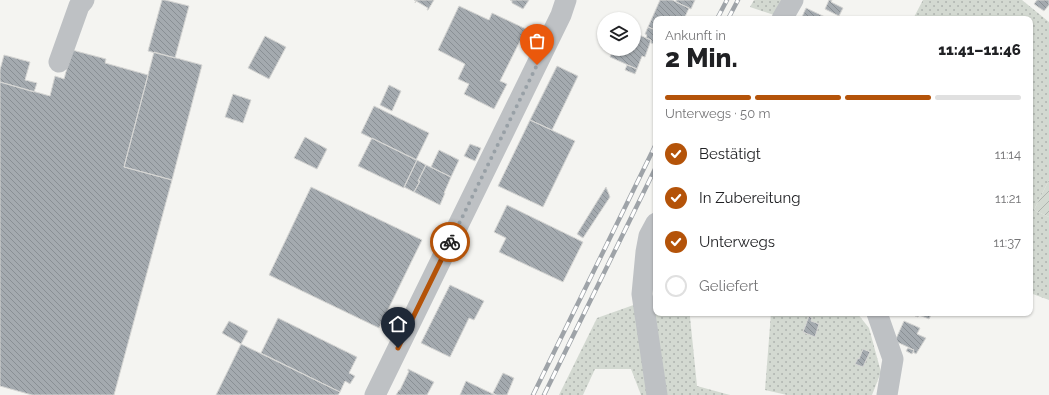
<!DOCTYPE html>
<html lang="de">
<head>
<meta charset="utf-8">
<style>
	body { margin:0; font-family:Raleway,sans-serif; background:#f2f2f2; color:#202124; height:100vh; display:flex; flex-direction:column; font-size:15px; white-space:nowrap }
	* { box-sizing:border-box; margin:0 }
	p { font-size:13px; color:#757577 }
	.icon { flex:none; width:22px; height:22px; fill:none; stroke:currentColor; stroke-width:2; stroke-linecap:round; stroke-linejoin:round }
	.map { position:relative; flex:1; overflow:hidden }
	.details { position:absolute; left:653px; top:16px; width:380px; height:300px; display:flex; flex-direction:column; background:#fff; border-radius:8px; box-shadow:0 1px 3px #0004 }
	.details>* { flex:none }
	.tools { position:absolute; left:597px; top:12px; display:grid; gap:8px }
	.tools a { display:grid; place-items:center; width:44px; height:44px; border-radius:50%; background:#fff; box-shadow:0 1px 3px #0004; font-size:20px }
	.pin { position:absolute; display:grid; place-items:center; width:34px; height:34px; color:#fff; margin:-41px -17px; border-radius:50% 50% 50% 0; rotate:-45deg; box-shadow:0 0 4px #0007 }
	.pin .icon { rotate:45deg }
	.courier { position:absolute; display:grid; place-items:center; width:40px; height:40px; margin:-20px; border:3px solid #b45309; border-radius:50%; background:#fff; color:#222; box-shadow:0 1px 5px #0007 }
	.summary em { font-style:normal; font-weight:800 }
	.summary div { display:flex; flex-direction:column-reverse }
	.summary { display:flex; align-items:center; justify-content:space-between; height:68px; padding:0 12px }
	h1 { font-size:26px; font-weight:800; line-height:30px }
	.bar { display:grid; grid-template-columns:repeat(4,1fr); gap:6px 4px; align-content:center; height:48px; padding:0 12px }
	.bar i { height:5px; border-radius:3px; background:#e0e0e0 }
	.bar .on { background:#b45309 }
	.bar p { grid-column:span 4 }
	ol { padding:0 12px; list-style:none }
	li { display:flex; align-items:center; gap:12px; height:44px }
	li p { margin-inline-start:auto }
	li .icon { padding:4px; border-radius:50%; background:#b45309; color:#fff; stroke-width:4 }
	li:last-child { color:#757577 }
	li i { width:22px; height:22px; border:2px solid #e0e0e0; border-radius:50% }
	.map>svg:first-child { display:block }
	.grass { fill:url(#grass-dots) }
	.garden { fill:url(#garden-furrows) }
	.building { fill:url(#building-back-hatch); stroke:#d6d6d4 }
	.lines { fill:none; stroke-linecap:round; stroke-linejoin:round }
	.minor { stroke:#bec1c4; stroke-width:21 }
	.rail-casing { stroke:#9ea3a8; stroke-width:4.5 }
	.rail { stroke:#fff; stroke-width:3; stroke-dasharray:9; stroke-linecap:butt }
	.done { stroke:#98a0a6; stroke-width:4; stroke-dasharray:0 7.2 }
	.route { stroke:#b45309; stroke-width:5 }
</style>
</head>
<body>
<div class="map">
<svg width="1049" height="395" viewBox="0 0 1049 395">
	<defs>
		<pattern id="grass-dots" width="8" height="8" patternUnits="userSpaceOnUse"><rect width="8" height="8" fill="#d3d9d1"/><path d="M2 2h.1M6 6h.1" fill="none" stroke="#afb4af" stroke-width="1.8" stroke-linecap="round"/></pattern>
		<pattern id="garden-furrows" width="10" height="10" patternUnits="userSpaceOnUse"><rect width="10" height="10" fill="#d3d9d1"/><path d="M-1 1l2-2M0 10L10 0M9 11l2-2" fill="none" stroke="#afb4af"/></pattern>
		<pattern id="building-back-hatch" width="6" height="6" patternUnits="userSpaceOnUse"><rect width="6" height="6" fill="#a4aaaf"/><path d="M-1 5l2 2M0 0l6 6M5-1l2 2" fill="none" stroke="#898f94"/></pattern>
	</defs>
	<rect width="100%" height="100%" fill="#f4f4f1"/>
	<path class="grass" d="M754,0H781L774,15L750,7Z
		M923,0H1022L1049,22V180L1034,210L1049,217V300L1030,293V19H913Z
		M656,297V313H690V317L697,386L730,395H641L631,369H595L583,395H559L597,318Z
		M771,313H857L869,328L881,372L872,395H787L765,390Z"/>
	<path class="garden" d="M1049,180V217L1034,210Z"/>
	<path class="building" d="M162,0H165L189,6L175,58L148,51Z
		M414,0H434L428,10H427L428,8L416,1L415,3L416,1Z
		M510,0H529L523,9L512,3V1Z
		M660,0H672L689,8L684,19H656V30L648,27Z
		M676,0H695L691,9L676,2Z
		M829,0H832L831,2L843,8L839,16L825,9Z
		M1037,0H1049V5L1044,11L1034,4Z
		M459,6L489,20L492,13L526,29L500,81L507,84L494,109L464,94L469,84L458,79L465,64L438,50Z
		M806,8L825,17L824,19H801Z
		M648,27L656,30V45L651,43V40L646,38L647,35L645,34Z
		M639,35L651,40L645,57L642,56L637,69L610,57L613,49H634V38L637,39Z
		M265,36L286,47L269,79L248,68Z
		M72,50L106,59L105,63L148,75L124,167L172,180L114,395H32L0,386V82L50,96L55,76L64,79Z
		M154,52L202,65L172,180L124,167Z
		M4,55L30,62L25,80L37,83L34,92L0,82V70Z
		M627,65L637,69L635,74L625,70Z
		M557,66L578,76L552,130L530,120Z
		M389,85L401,91L392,111L380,105Z
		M233,94L251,100L243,123L225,117Z
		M374,106L429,133L416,160L361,133Z
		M530,120L575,141L543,207L498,186Z
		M305,137L327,149L317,169L294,158Z
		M372,138L417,160L404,188L358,166Z
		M470,144L481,148L475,161L464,156Z
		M439,150L459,160L451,177L431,167Z
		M417,160L426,165L418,181H420L414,192L404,187Z
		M426,165L451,177L444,193H445L440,205L414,192L420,181H418Z
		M311,187L422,240L379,328L269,275Z
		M606,187L610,197L583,238L577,234Z
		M507,205L583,242L563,282L499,252L506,238L494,232Z
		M450,285L484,301L474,320L469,318L450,357L421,343Z
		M916,313H932L929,319L919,315L918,317L915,316Z
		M809,316L812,318L811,321L819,324L815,337L803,332Z
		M278,318L357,357L349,373L355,376L350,384L345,381L340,392L261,353Z
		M229,321L248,331L241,344L222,333Z
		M904,321L920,328L917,334L926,338L916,354L913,352L914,350L895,341Z
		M241,344L340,392L338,395H216Z
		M908,348L914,350L912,354L906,351Z
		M863,349L870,352L863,367L855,364L858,358L859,359Z
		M408,369L434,382L427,395H396L399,390H400L409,371H408Z
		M503,373L514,378L507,395H497L493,393Z
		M466,381L495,395H460Z"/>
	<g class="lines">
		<path class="minor" d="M782,19L793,0
			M59,62L79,6L84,0
			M656,223L649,236L646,252L642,294L657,395
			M877,313L893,359L887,395
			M375,395L561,15L566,0"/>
		<defs>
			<path id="rail" d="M717,19L727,0
				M728,19L738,0
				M533,395L656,144
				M544,395L656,167"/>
		</defs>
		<use href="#rail" class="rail-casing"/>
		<use href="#rail" class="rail"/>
	</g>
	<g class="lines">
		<path class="done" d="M450,242L537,65"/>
		<path class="route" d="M398,348L450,242"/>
	</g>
</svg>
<div class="tools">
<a><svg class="icon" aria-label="layers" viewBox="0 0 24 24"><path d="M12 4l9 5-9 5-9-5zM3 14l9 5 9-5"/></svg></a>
</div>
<div class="pin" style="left:537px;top:65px;background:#ea580c"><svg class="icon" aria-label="bag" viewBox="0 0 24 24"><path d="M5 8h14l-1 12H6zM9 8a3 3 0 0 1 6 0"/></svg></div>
<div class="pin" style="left:398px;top:348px;background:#1f2937"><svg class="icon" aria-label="home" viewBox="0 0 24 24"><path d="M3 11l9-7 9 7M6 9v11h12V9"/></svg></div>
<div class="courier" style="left:450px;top:242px"><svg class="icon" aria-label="bike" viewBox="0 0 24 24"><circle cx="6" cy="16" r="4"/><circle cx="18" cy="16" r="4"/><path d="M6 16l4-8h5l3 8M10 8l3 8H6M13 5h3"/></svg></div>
<section class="details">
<div class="summary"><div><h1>2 Min.</h1><p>Ankunft in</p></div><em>11:41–11:46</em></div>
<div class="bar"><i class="on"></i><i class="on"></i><i class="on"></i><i></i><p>Unterwegs · 50 m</p></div>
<ol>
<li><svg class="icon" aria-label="check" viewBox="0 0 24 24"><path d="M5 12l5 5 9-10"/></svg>Bestätigt<p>11:14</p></li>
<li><svg class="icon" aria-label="check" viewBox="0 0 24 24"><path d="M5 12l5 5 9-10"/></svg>In Zubereitung<p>11:21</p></li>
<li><svg class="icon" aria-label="check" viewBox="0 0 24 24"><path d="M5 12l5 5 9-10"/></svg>Unterwegs<p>11:37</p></li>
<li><i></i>Geliefert</li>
</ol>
</section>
</div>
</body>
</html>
